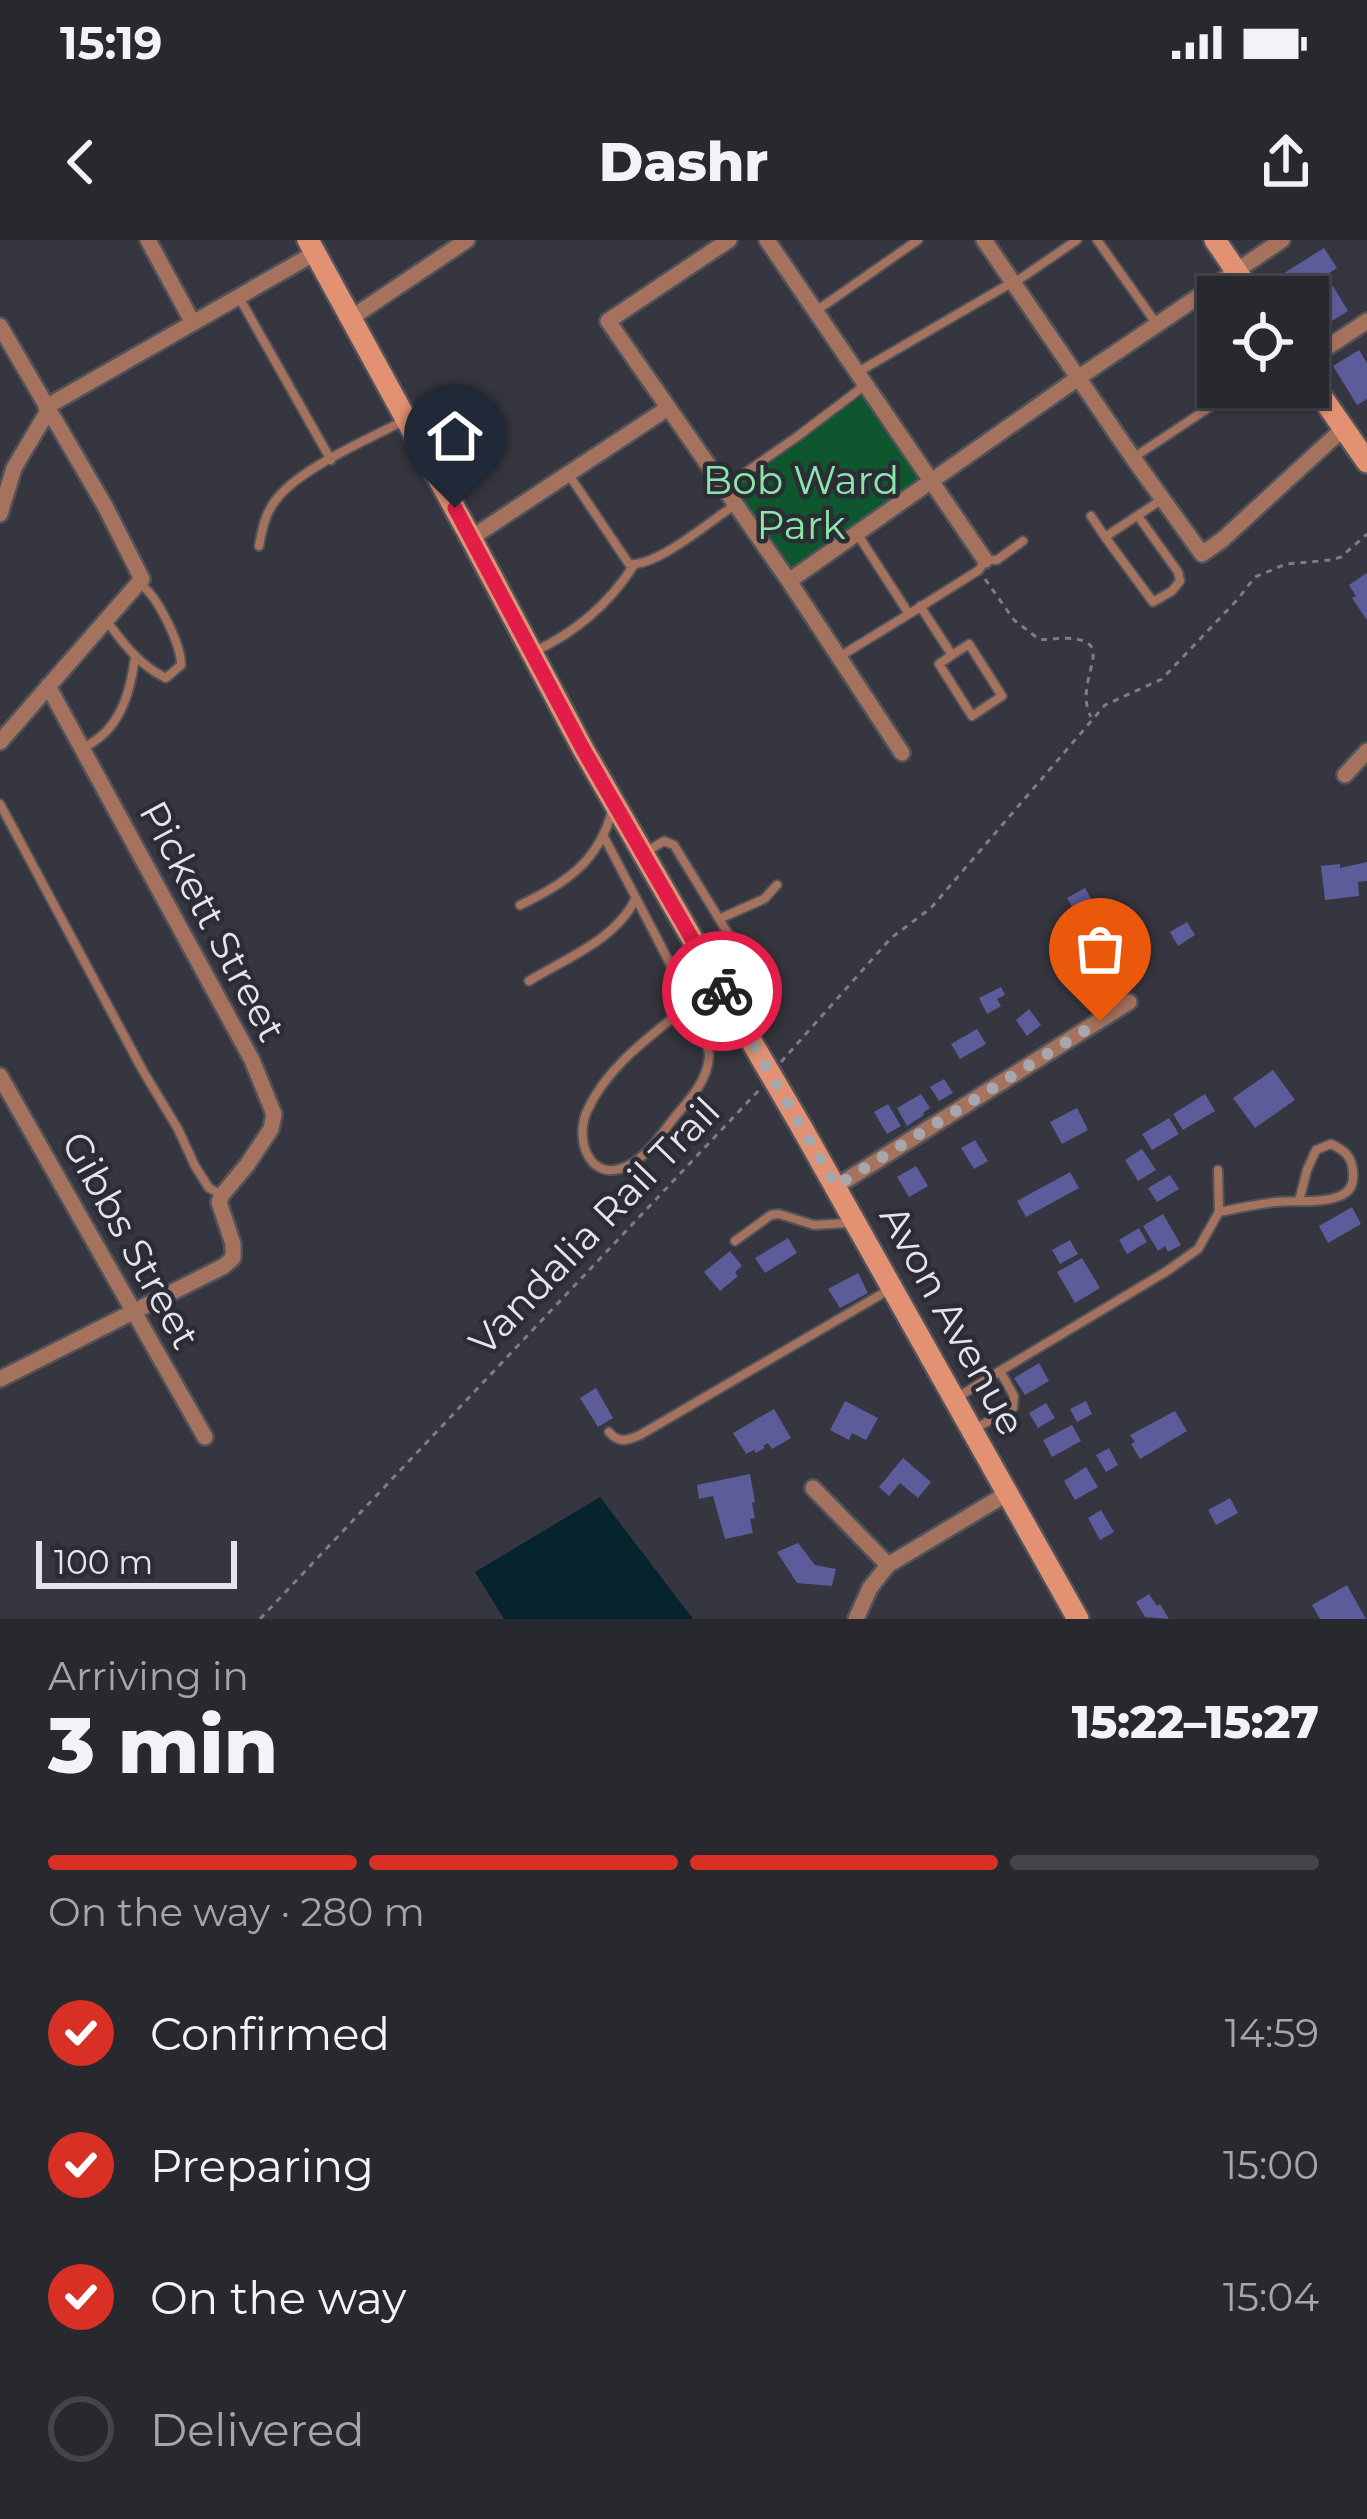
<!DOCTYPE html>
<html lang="en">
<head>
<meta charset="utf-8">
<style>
	body { margin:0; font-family:Montserrat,sans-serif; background:#34343b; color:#f1f3f6; height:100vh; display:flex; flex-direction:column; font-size:45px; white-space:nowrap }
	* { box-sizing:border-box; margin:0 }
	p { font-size:39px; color:#a5a6aa }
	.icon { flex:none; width:66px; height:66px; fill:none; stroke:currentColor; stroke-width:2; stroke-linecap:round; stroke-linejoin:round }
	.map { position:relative; height:1379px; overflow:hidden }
	.details { display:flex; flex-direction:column; background:#28282f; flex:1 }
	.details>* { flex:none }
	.fabs { position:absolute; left:1197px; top:36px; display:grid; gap:24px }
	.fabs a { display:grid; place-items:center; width:132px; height:132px; border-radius:0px; background:#28282f; box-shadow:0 3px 9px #0004,0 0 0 3px #44444b; font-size:60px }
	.scale { position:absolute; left:36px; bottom:30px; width:201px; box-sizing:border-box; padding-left:12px; border:6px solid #e4e4ea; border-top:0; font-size:33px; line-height:42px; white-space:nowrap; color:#e4e4ea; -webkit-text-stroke:9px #2b2c35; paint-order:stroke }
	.pin { position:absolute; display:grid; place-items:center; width:102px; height:102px; color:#fff; margin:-123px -51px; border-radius:50% 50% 50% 0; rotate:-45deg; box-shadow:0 0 12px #0007 }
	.pin .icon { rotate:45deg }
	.courier { position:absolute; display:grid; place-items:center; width:120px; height:120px; margin:-60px; border:9px solid #e11d48; border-radius:50%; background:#fff; color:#222; box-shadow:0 3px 15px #0007 }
	.summary em { font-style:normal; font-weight:800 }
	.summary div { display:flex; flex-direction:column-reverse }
	.summary { display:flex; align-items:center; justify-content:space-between; height:204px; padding:0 48px }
	h1 { font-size:78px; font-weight:800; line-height:90px }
	.bar { display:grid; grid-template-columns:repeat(4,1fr); gap:18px 12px; align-content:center; height:144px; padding:0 48px }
	.bar i { height:15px; border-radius:9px; background:#44444b }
	.bar .current { background:#d93025 }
	.bar p { grid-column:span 4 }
	ol { padding:0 48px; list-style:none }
	li { display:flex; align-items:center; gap:36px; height:132px }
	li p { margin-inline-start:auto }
	li .icon { padding:12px; border-radius:50%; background:#d93025; color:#fff; stroke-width:4 }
	li:last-child { color:#a5a6aa }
	li i { width:66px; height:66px; border:6px solid #44444b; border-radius:50% }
	.status { display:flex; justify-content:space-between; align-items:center; height:84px; padding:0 60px; background:#28282f; direction:ltr }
	.status svg { height:33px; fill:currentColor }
	header { display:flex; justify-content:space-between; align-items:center; height:156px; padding:0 48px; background:#28282f; font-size:54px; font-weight:800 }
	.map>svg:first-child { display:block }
	.green { fill:#0e562d }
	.water { fill:#06242d }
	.building { fill:#5c5c9a }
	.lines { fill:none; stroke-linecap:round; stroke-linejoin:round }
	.lane-casing { stroke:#51525a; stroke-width:12 }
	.street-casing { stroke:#51525a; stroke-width:20 }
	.secondary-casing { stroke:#51525a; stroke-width:26 }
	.path { stroke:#7d7d85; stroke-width:3; stroke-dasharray:6 6; stroke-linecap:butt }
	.lane { stroke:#a5725e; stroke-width:8 }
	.street { stroke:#a5725e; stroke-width:15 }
	.secondary { stroke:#e29272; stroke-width:21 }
	.secondary-bridge-casing { stroke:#51525a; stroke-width:26; stroke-linecap:butt }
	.secondary-bridge { stroke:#e29272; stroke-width:21 }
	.done { stroke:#a7a7ae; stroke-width:12; stroke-dasharray:0 21.6 }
	.route { stroke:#e11d48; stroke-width:15 }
	.labels { text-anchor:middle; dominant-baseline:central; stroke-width:9; stroke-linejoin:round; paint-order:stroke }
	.park-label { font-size:39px; fill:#8ae7a6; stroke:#2b2c35 }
	.street-label { font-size:39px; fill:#e4e4ea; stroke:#2b2c35 }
</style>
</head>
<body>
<div class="status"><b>15:19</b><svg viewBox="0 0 49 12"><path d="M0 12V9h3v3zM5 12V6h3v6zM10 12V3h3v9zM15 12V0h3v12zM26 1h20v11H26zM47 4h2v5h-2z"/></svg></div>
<header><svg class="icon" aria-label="back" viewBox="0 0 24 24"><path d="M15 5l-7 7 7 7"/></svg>Dashr<svg class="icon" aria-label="share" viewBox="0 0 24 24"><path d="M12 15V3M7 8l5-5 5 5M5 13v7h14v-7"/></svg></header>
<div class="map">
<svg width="1367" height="1379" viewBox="0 0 1367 1379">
	<rect width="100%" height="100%" fill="#35363f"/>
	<path class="green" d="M866,153L924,241L787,338L725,251Z"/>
	<path class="water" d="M600,1257L693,1379H504L475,1332Z"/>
	<path class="building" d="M1324,8L1337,28L1291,57H1280L1270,42Z
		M1333,46L1348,71L1308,96V61Z
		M1359,110L1367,123V159L1357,165L1333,126Z
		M1367,333V380L1352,358L1356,356L1349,345Z
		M1367,622V641L1358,642L1359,656L1325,660L1321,626L1340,624V628Z
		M1085,648L1098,671L1094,673L1107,694L1093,702L1067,658Z
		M1187,682L1195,695L1178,706L1170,692Z
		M1001,747L1005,755L997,759L1001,766L987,774L979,758Z
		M1029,769L1041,785L1027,796L1016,780Z
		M977,789L986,804L960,819L951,804Z
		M1273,830L1295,860L1255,888L1233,858Z
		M944,839L953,853L939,861L930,847Z
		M921,854L930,868L923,873L924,875L907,886L897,868Z
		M1205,854L1215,871L1183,890L1173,874Z
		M888,864L901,886L887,894L874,872Z
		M1077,868L1088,890L1062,904L1050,882Z
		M1169,878L1179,894L1152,910L1142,894Z
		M975,900L988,921L974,929L961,908Z
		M1142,909L1156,930L1138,941L1125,920Z
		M916,926L928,946L909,957L897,937Z
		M1070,932L1079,948L1026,977L1017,961Z
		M1170,935L1179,949L1157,962L1148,948Z
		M1352,967L1361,984L1328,1003L1319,986Z
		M1163,974L1181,1005L1168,1012L1165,1006L1158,1011L1143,986Z
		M1139,988L1147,1002L1127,1014L1119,1000Z
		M788,998L797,1013L765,1033L755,1018Z
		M1070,1000L1078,1014L1060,1024L1052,1010Z
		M730,1011L742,1026L735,1032L738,1036L720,1051L704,1032Z
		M1082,1018L1100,1048L1075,1063L1057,1032Z
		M858,1033L868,1053L840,1068L828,1049Z
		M1039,1123L1049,1141L1025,1155L1014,1138Z
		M596,1148L613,1178L598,1187L580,1158Z
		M845,1161L878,1178L866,1200L852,1193L849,1200L830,1190Z
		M1086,1161L1092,1174L1077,1182L1070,1169Z
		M1046,1163L1055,1178L1038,1188L1029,1173Z
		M774,1169L791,1198L772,1209L768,1203L763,1206L765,1208L756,1213L754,1210L746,1214L733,1193Z
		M1175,1171L1187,1191L1140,1219L1131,1204L1135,1202L1130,1195Z
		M1072,1185L1081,1201L1052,1217L1043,1200Z
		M1109,1208L1118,1225L1106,1232L1096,1215Z
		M903,1218L931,1242L918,1258L900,1243L889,1256L879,1247Z
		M1086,1227L1098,1247L1075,1260L1064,1241Z
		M750,1234L755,1262L752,1263L755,1278L750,1279L753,1293L725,1299L713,1256L699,1259L697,1245Z
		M1230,1258L1238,1273L1216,1285L1208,1270Z
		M1101,1270L1114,1292L1100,1300L1088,1278Z
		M798,1303L815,1325L836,1329L832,1346L797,1343L777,1312Z
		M1347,1345L1366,1379H1320L1312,1365Z
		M1149,1354L1157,1366L1160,1364L1169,1379L1145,1377L1136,1362Z"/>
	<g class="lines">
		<defs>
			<path id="lane" d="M1097,0L1156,83
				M1014,43L1077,0
				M240,59L331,220
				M816,71L918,0
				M858,132L1011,43
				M1133,218L1240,147
				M569,235L629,324C657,327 710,281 735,265
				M725,247L798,196L864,146
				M1091,276L1105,297
				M1138,276L1178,332L1180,341L1172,351L1153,362L1105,297L1161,260
				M858,295L909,374L979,330L985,320H997L1023,301
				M259,306C262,290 265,274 275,261C298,229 369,199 405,180
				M920,366L952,415L969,404L1002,456L972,476L939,424L952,415
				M108,383C124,404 140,426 166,438L181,425C181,404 157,355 140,344
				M533,412C575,393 609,364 634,325
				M839,417L909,374
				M82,508C119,492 130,455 135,417
				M0,564L143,831L178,889L195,926L209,948L222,955
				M644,613L664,601L674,605L732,700L750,708
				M636,658C649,684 711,797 709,817C707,840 692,857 678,873C664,890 648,917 627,926C590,944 574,900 587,871C608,825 651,796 689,765
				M520,665C565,644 599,621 612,571
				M719,679L764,659L777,645
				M529,741C566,718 616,700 636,658L603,595
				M1219,972C1238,968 1257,964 1276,962C1296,960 1323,964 1342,955C1351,951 1354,942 1353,932C1352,916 1344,910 1331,904L1316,910L1307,930L1299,961
				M735,1001L771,975L779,974L814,985L849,983
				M1000,1131L1167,1031L1198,1009L1219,972L1218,930
				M958,1157L1000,1131L1014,1156L1013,1168L974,1189
				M609,1192C619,1204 628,1200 640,1195L892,1048"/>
			<path id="street" d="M148,0L193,83
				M729,0L608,81L789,341L902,513
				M767,0L985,320
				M984,0L1133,218L1202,314L1222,300L1345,187
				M351,78L467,0
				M0,86L105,266L142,339L0,502
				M1308,120L1367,81
				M46,167L315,13
				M0,274L14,228L48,171
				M471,298L668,168
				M789,341L1078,138L1282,0
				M1345,535L1367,511
				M0,836L205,1197
				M837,946L1129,762
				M0,1139L224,1026L233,1018V1004L219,962L222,955L247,925L271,889L274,874L252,820L48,446
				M813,1248L888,1325
				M856,1379L870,1348L888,1325L1008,1253"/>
			<path id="secondary" d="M308,0L471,298L583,509L750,799
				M1215,0L1254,57
				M1308,137L1367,222
				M802,888L1078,1379"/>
		</defs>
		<use href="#lane" class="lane-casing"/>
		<use href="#street" class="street-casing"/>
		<use href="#secondary" class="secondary-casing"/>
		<path class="path" d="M985,339L1014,380L1040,400C1135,389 1069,435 1091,477
			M781,822L891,698L931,668L1105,465L1162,439L1238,359L1255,337L1286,324L1331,320L1341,317L1367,294
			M260,1379L760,849"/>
		<use href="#lane" class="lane"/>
		<use href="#street" class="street"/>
		<use href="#secondary" class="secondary"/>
		<defs>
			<path id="secondary-bridge" d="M750,799L802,888"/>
		</defs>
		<use href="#secondary-bridge" class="secondary-bridge-casing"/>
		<use href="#secondary-bridge" class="secondary-bridge"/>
	</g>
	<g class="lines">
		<path class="done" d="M722,751L836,946L1100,781"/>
		<path class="route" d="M455,268L583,509L722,751"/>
	</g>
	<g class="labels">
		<g class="park-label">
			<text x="801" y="240">Bob Ward<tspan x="801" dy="45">Park</tspan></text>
		</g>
		<g class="street-label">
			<text transform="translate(213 681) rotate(62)">Pickett Street</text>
			<text transform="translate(594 986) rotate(-46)">Vandalia Rail Trail</text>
			<text transform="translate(131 1000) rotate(61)">Gibbs Street</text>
			<text transform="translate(953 1080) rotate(61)">Avon Avenue</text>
		</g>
	</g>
</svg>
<div class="fabs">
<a><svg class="icon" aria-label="locate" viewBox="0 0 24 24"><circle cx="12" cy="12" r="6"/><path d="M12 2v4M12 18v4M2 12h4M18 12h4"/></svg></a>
</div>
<div class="scale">100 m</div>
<div class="pin" style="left:1100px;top:781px;background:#ea580c"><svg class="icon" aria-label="bag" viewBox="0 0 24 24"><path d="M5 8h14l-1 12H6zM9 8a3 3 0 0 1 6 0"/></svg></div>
<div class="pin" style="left:455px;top:268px;background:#1f2937"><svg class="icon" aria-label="home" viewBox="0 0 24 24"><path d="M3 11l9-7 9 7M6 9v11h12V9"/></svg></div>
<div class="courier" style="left:722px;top:751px"><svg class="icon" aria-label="bike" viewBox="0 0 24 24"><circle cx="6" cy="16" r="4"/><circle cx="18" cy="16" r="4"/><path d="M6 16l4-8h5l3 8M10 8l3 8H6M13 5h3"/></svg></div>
</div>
<section class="details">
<div class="summary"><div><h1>3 min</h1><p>Arriving in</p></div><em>15:22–15:27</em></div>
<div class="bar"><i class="current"></i><i class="current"></i><i class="current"></i><i></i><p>On the way · 280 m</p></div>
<ol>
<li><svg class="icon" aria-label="check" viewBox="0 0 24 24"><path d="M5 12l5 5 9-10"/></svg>Confirmed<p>14:59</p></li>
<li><svg class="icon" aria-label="check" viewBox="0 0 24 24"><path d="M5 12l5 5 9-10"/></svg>Preparing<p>15:00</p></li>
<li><svg class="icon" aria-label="check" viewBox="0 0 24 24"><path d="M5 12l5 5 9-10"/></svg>On the way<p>15:04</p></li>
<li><i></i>Delivered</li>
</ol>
</section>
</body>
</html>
